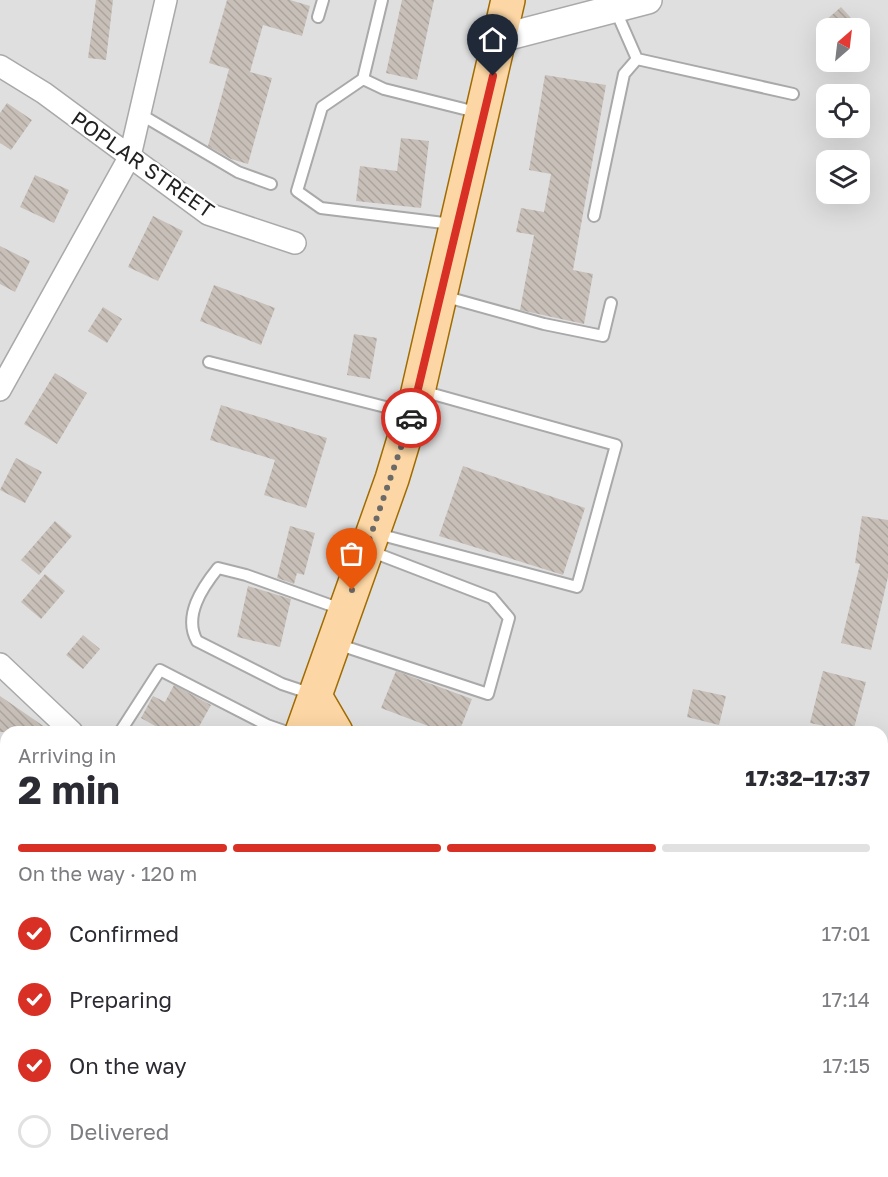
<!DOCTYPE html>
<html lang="en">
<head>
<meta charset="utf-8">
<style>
	body { margin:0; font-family:"Golos Text",sans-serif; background:#f7f7f7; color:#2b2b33; height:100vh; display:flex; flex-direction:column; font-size:22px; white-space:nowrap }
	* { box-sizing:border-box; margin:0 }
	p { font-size:20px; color:#7c7c81 }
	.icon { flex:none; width:33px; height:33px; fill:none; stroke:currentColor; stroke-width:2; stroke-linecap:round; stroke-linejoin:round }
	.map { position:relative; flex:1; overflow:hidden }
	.details { position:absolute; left:0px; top:726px; width:888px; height:452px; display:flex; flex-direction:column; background:#fff; border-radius:18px 18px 0 0; box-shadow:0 6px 24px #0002 }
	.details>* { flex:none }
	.needle { width:39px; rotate:28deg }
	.fabs { position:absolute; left:816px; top:18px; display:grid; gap:12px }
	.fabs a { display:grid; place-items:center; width:54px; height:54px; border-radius:12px; background:#fff; box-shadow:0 6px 24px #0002; font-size:30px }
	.pin { position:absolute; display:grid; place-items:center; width:51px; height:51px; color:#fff; margin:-62px -26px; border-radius:50% 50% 50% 0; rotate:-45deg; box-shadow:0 0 6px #0007 }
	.pin .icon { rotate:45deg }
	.courier { position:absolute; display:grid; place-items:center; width:60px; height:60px; margin:-30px; border:4px solid #d93025; border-radius:50%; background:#fff; color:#222; box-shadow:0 2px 8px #0007 }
	.headline em { font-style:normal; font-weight:700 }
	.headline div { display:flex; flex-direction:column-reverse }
	.headline { display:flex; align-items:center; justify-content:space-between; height:102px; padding:0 18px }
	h1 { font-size:39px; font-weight:700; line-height:45px }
	.bar { display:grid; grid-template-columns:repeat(4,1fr); gap:9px 6px; align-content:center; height:72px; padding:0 18px }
	.bar i { height:8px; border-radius:4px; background:#e1e1e2 }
	.bar .on { background:#d93025 }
	.bar p { grid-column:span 4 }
	ol { padding:0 18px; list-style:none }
	li { display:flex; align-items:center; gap:18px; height:66px }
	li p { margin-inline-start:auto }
	li .icon { padding:6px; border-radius:50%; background:#d93025; color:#fff; stroke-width:4 }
	li:last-child { color:#7c7c81 }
	li i { width:33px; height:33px; border:3px solid #e1e1e2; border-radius:50% }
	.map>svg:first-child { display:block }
	.residential { fill:#e0dfdf; fill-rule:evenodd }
	.forest { fill:url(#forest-firs) }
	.building { fill:url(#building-back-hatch) }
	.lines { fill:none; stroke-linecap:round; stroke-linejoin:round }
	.service-casing { stroke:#a9a9a9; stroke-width:14 }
	.minor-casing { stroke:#a9a9a9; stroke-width:24 }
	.tertiary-casing { stroke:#a9a9a9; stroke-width:30 }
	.primary-casing { stroke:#a06b00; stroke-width:36 }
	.service { stroke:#fff; stroke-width:10 }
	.minor { stroke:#fff; stroke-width:21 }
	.tertiary { stroke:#fff; stroke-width:27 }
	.primary { stroke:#fcd6a4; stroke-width:33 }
	.done { stroke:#6b6a68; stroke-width:6; stroke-dasharray:0 10.8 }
	.route { stroke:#d93025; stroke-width:8 }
	.labels { text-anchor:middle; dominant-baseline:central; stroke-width:5; stroke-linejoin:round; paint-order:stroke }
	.street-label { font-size:21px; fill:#222; stroke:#fff }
</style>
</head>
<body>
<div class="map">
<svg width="888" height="1177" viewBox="0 0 888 1177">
	<defs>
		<pattern id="forest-firs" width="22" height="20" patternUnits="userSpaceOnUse" patternTransform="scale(1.5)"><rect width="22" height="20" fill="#add19e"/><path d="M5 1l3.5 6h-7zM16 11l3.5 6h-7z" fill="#95b388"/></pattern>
		<pattern id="building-back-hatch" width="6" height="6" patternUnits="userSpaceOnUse" patternTransform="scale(1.5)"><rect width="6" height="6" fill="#c7bfb8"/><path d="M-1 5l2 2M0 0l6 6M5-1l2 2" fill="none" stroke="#aba49e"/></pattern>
	</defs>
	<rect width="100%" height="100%" fill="#f2efe9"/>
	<path class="residential" d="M0,0H888V1177H0V1160L6,1148V1172H882V732H6V1137L0,1135ZM826,28H860V62H826ZM826,94H860V128H826ZM826,160H860V194H826Z"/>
	<path class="forest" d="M506,1172H627L642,1177H504Z"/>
	<path class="building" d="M96,0H113L106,60L88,58Z
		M227,0H290L310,6L302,36L263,25L250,72L272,78L248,164L231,159L208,146L229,69L209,63Z
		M402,0H434L417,80L386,73Z
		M841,7L860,28H817Z
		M545,75L606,85L573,270L593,274L584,324L520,310L534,235L516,232L521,208L544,212L551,174L529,170Z
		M7,103L32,120L11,150L0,143V113Z
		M401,138L429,141L421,208L356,201L360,166L397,171Z
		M35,175L69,190L54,223L20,207Z
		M153,216L183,231L158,281L128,267Z
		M0,246L30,261L15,292L0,284Z
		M214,285L275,308L261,345L200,321Z
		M103,307L122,319L107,343L88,331Z
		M354,334L377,338L370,379L347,375Z
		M55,373L87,393L57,444L24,424Z
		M221,405L327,438L306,508L264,495L275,460L210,440Z
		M16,458L42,472L25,503L0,490Z
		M463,466L585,508L563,575L439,536Z
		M862,516L888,520V577L871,650L841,643L860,564L855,563Z
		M55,521L72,536L39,575L21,560Z
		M290,526L315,533L304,575L297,573L294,584L277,578Z
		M45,574L65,591L41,619L21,602Z
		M248,586L291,599L280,647L237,637Z
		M83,635L100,649L83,669L66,655Z
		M396,671L472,699L459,732H444L381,708Z
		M823,671L866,682L853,732L810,723Z
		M174,685L211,705L196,732H166L141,718L153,696L165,702Z
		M693,689L726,696L719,725L687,717Z
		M0,696L52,732H0Z"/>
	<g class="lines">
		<defs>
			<path id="service" d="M382,0L363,79L322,107L297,191L321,208L452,224
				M615,9L637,59L793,94
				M318,17L323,0
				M363,79L384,89L480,113
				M140,114L238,172L271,184
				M594,216L624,74L637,59
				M443,296L544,324L603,336L611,303
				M209,362L409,413
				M378,534L577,587L616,445L422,391
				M337,644L488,694L509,618L492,598L370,551
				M312,694L282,684L197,641C183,616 202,588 218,568L246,575L341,609
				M120,732L160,670L267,725L287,732
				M0,910L6,894
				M0,1018L6,1020
				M0,1086L6,1088
				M158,1172L173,1177
				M299,1172L311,1177
				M394,1172L407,1177
				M16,1177L18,1172
				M462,1177L464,1172"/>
			<path id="minor" d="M0,66L44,93L208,214L295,243
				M0,390L130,156L166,0
				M0,664L72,732
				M882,868L888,848"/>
			<path id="tertiary" d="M501,38L648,0"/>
			<path id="primary" d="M315,696L336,732
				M302,732L392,479L417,396L508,0
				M0,788L6,791
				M882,899L888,901
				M133,1177L135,1172"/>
		</defs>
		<use href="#service" class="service-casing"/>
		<use href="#minor" class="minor-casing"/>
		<use href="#tertiary" class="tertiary-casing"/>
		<use href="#primary" class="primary-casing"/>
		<use href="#service" class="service"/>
		<use href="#minor" class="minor"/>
		<use href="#tertiary" class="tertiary"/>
		<use href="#primary" class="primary"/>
	</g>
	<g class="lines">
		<path class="done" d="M352,590L411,418"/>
		<path class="route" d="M411,418L493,76"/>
	</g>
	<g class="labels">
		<g class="street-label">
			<text transform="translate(143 164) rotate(35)">POPLAR STREET</text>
		</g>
	</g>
</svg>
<div class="fabs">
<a><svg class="needle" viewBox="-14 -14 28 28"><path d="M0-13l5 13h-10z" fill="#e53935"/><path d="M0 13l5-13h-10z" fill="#7c7c81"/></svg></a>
<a><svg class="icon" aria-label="locate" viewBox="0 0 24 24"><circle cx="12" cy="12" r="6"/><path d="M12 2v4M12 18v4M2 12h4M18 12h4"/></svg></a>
<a><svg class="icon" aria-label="layers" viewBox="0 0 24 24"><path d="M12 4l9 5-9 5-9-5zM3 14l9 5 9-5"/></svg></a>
</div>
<div class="pin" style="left:352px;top:590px;background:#ea580c"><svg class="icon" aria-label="bag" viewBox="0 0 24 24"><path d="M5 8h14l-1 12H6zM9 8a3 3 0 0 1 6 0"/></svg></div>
<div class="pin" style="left:493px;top:76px;background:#1f2937"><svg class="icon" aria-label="home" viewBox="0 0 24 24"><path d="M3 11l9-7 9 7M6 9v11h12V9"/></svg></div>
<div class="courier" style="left:411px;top:418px"><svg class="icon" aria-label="car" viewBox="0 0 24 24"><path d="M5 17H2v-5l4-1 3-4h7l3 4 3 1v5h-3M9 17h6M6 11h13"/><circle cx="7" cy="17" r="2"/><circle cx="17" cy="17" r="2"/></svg></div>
<section class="details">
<div class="headline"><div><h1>2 min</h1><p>Arriving in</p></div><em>17:32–17:37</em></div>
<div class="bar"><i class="on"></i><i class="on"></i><i class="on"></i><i></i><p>On the way · 120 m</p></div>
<ol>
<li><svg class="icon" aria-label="check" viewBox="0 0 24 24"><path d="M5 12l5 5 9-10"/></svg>Confirmed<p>17:01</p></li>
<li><svg class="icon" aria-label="check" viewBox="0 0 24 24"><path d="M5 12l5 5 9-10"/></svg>Preparing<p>17:14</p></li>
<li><svg class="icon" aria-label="check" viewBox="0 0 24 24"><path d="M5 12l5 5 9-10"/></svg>On the way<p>17:15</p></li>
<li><i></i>Delivered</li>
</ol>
</section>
</div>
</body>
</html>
